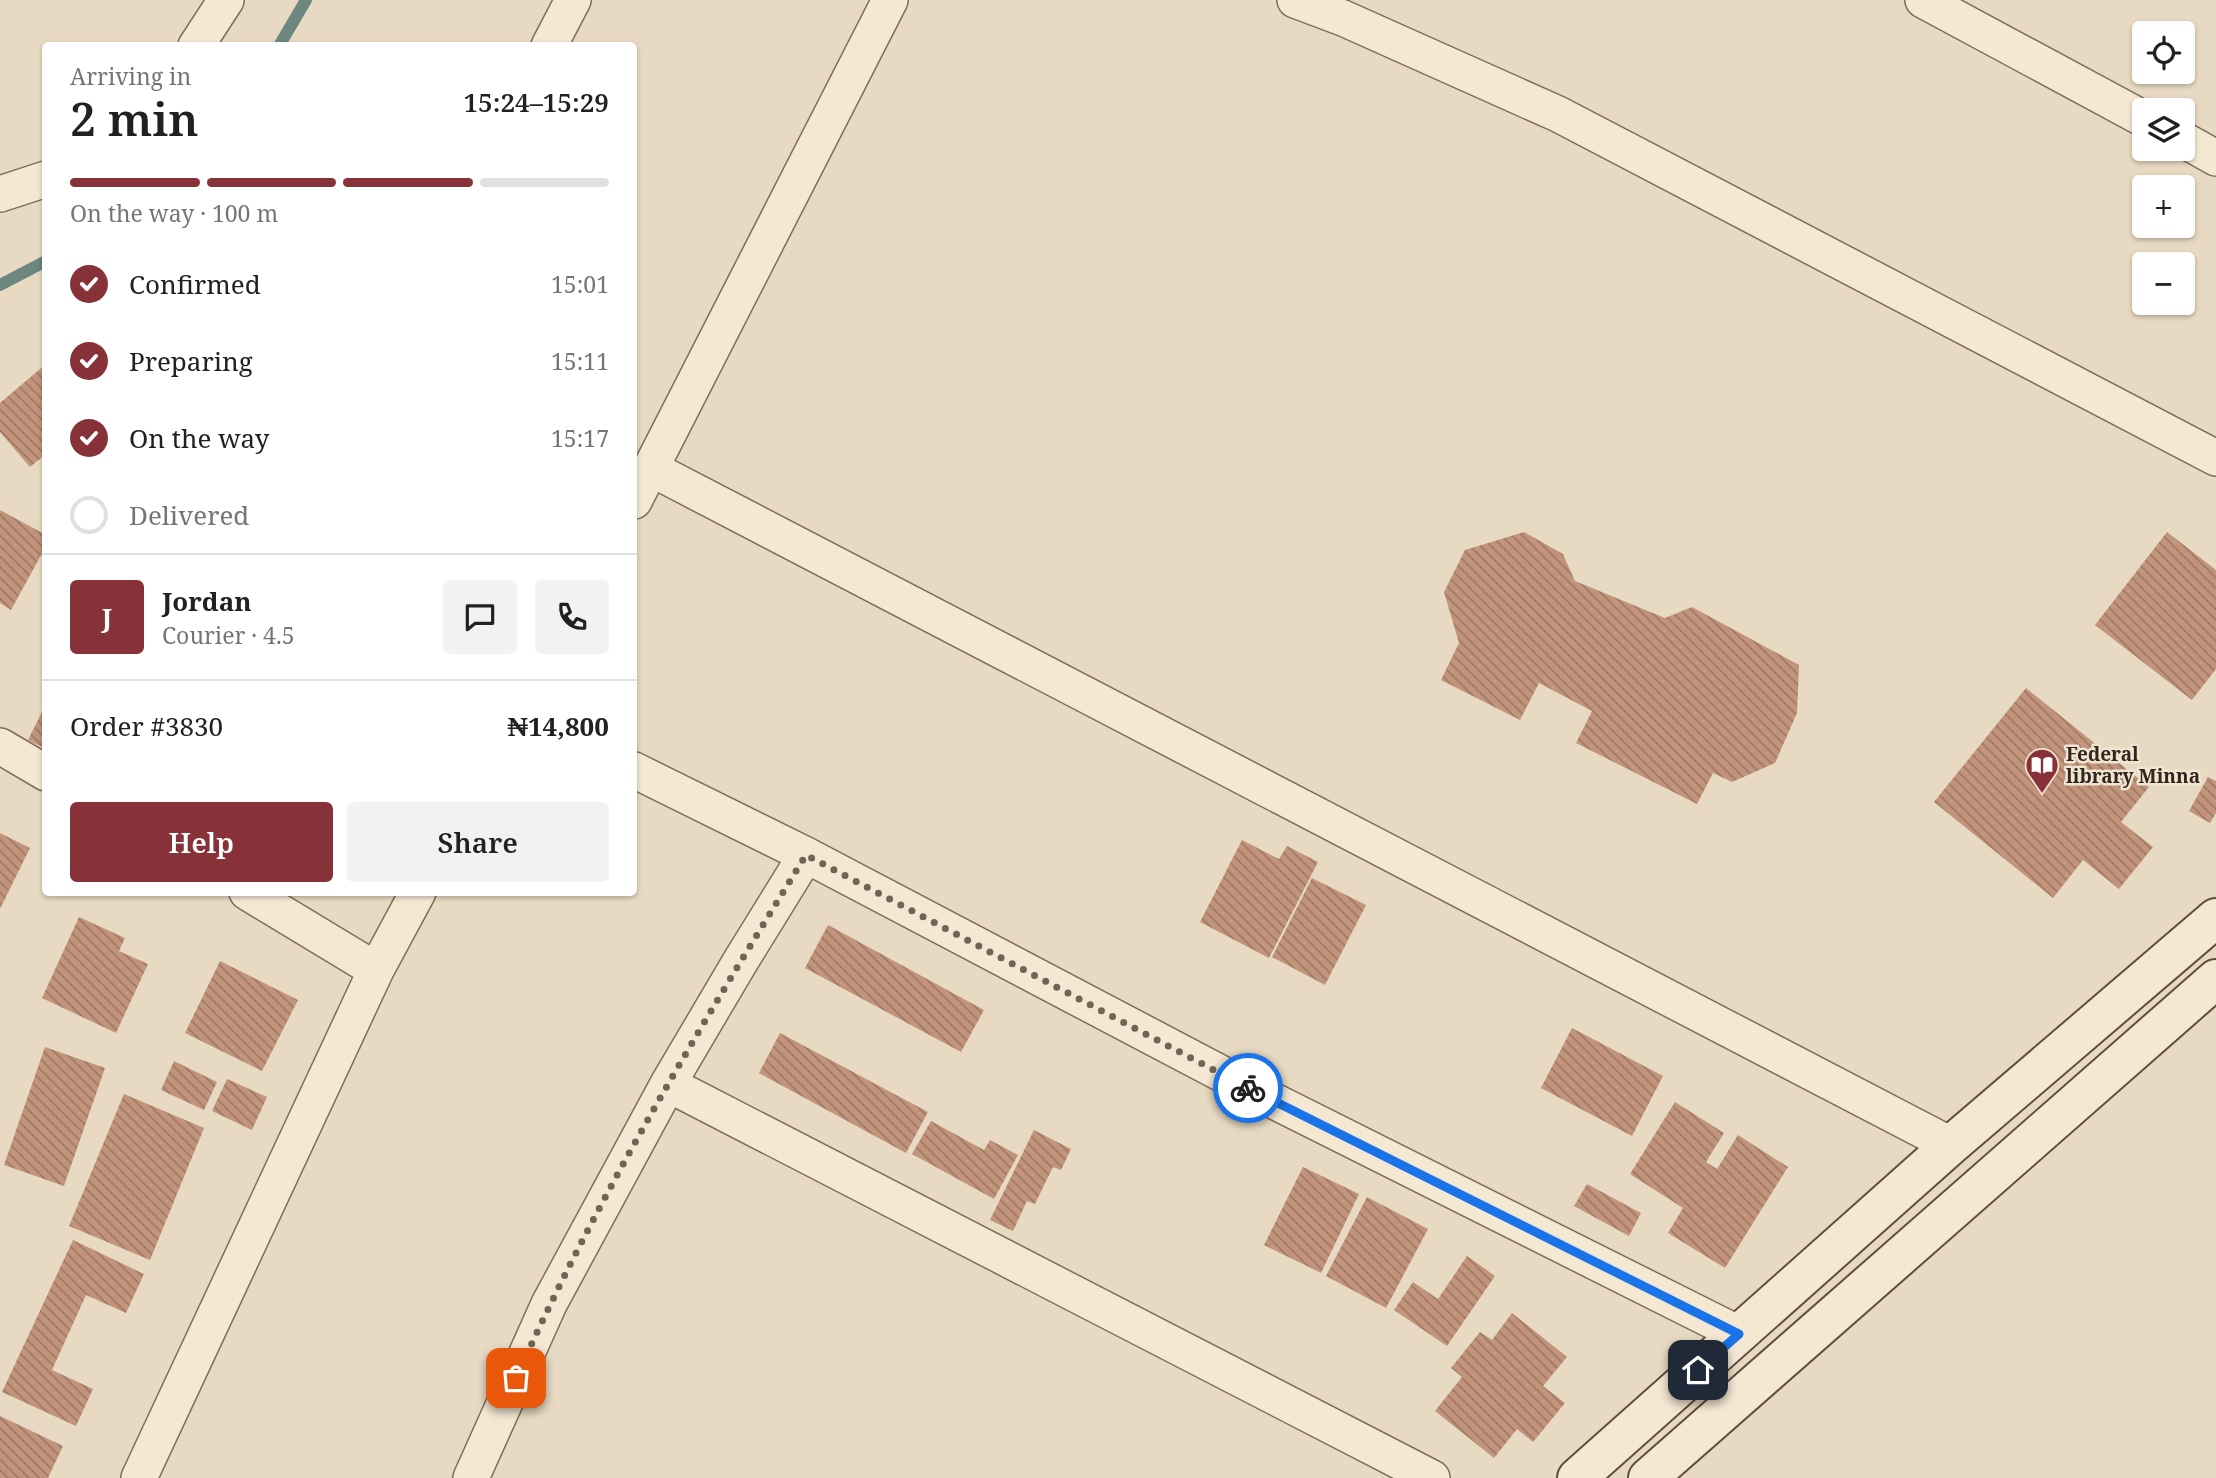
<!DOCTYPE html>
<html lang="en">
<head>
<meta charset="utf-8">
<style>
	body { margin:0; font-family:"Noto Serif",serif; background:#f2f2f2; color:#202124; height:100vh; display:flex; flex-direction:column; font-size:26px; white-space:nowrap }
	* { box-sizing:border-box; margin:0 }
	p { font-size:23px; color:#757577 }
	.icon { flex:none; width:38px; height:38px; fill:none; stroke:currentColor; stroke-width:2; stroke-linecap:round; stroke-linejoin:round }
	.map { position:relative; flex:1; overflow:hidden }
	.drawer { position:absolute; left:42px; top:42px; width:595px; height:854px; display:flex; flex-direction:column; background:#fff; border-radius:7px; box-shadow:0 2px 5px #0004 }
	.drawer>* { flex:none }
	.controls { position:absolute; left:2132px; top:21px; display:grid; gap:14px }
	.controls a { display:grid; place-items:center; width:63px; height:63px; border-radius:7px; background:#fff; box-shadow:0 2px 5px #0004; font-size:35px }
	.pin { position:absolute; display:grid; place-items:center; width:60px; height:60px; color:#fff; margin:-30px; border-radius:14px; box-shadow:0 4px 10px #0006 }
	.courier { position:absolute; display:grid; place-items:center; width:70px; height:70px; margin:-35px; border:5px solid #1a73e8; border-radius:50%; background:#fff; color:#222; box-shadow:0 2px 9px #0007 }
	.head em { font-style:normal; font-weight:600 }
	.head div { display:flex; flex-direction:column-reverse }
	.head { display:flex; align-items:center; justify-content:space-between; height:119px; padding:0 28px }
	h1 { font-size:46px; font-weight:600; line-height:52px }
	.bar { display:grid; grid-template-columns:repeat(4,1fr); gap:10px 7px; align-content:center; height:84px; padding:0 28px }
	.bar i { height:9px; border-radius:5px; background:#e0e0e0 }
	.bar .on { background:#873239 }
	.bar p { grid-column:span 4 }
	.line { display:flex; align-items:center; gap:18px; padding:0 28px; border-top:2px solid #e0e0e0 }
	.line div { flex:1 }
	.round { display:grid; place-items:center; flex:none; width:74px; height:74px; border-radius:7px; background:#f2f2f2 }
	ol { padding:0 28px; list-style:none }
	li { display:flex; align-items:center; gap:21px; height:77px }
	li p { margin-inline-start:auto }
	li .icon { padding:7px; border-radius:50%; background:#873239; color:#fff; stroke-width:4 }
	li:last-child { color:#757577 }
	li i { width:38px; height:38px; border:4px solid #e0e0e0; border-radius:50% }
	.button { display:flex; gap:14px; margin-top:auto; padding:14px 28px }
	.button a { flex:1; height:80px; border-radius:7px; background:#873239; color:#fff; font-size:28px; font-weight:600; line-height:80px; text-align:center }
	.button a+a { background:#f2f2f2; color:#202124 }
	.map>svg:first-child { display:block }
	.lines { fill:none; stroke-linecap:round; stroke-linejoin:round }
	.stream { stroke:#6c877f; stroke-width:12 }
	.building { fill:url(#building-back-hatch) }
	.minor-casing { stroke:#7f6c5b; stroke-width:38 }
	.secondary-casing { stroke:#614d3e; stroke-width:42 }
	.minor { stroke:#f4e8d3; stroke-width:35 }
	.secondary { stroke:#f4e8d3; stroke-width:38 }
	.done { stroke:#716457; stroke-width:7; stroke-dasharray:0 12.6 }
	.route { stroke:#1a73e8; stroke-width:9 }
	.labels { text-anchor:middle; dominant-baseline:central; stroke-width:5; stroke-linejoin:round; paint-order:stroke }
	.poi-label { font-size:19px; font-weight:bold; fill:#31251d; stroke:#f0e5d0; text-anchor:start }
</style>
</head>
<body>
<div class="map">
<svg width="2216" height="1478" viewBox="0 0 2216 1478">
	<defs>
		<pattern id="building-back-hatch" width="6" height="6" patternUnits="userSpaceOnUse" patternTransform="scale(1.75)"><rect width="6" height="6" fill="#c2947c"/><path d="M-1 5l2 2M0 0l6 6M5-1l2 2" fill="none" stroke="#9e7965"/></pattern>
	</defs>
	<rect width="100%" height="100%" fill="#e8dac2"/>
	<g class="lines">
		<path class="stream" d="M279,46L306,0
			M0,285L46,261"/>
	</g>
	<path class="building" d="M46,364V454L30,467L0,432V403Z
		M0,510L46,535V546L11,610L0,603Z
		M1524,532L1563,554L1575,581L1665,618L1692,607L1799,665L1797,713L1775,763L1732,782L1713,773L1697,804L1576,743L1592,711L1539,683L1520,720L1441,680L1459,643L1444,592L1465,550Z
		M2167,532L2216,570V669L2192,700L2095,625Z
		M2026,688L2149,787L2121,822L2153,847L2119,889L2083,860L2053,898L1934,802Z
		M46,704V749L28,740Z
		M2208,777L2216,781V813L2210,823L2189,811Z
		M0,833L30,848L0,909Z
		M1242,840L1279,859L1287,846L1318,862L1269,958L1200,922Z
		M1312,878L1366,905L1325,985L1272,957Z
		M79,917L125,938L119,951L148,964L116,1033L42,998Z
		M828,925L984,1010L961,1052L805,968Z
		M220,961L298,1000L262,1071L185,1033Z
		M1572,1028L1663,1076L1632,1136L1541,1088Z
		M780,1033L928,1112L906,1153L759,1073Z
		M45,1047L105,1068L64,1186L4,1165Z
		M174,1061L217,1082L204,1110L161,1090Z
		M227,1079L267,1097L252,1130L212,1111Z
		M124,1094L204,1128L150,1260L69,1226Z
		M1675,1102L1724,1133L1706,1162L1717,1169L1738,1135L1788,1167L1725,1268L1668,1233L1683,1208L1630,1174Z
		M931,1121L984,1150L990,1140L1018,1155L994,1199L912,1154Z
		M1034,1130L1071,1149L1061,1170L1053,1167L1035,1204L1027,1201L1013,1231L990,1220Z
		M1303,1167L1359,1194L1321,1273L1264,1245Z
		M1587,1184L1641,1213L1629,1236L1574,1206Z
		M1367,1197L1428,1229L1386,1308L1326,1276Z
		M73,1240L144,1274L126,1313L86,1295L52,1370L93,1389L76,1426L2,1392Z
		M1467,1256L1495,1276L1447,1346L1394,1310L1413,1282L1438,1299Z
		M1512,1313L1567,1357L1543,1386L1565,1403L1533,1442L1517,1429L1494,1458L1435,1411L1462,1377L1451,1368L1480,1332L1492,1340Z
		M0,1416L63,1446L48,1478H0Z"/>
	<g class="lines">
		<defs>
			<path id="minor" d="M1295,0L1343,18L1558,114L2216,458
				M1923,0L2144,119
				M196,46L226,0
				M549,46L573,0
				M2182,139L2216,158
				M0,194L46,179
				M652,469L1951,1145
				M634,501L890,0
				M0,746L46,773
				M634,770L806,855L1264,1096L1739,1334
				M247,892L376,970
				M668,1084L1432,1478
				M139,1478L376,970L418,892
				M471,1478L549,1304L668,1084L740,962L806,855"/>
			<path id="secondary" d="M1577,1478L1951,1145L2216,918
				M1648,1478L2216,979"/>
		</defs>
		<use href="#minor" class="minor-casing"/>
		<use href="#secondary" class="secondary-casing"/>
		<use href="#minor" class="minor"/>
		<use href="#secondary" class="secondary"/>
	</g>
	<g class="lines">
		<path class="done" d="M516,1378C597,1197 701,1025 806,855L1248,1088"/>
		<path class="route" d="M1248,1088L1739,1334L1698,1370"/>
	</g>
	<defs>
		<symbol id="library-pin" viewBox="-11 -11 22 30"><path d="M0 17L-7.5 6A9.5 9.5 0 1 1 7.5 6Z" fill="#873239" stroke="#f0e5d0"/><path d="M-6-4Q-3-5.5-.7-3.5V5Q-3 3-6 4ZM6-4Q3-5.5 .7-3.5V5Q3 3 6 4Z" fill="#fff"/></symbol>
	</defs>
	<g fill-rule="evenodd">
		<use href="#library-pin" x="2023" y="746" width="38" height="52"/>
	</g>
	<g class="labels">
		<g class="poi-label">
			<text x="2066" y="754">Federal<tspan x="2066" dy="22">library Minna</tspan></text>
		</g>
	</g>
</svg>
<div class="controls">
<a><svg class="icon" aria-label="locate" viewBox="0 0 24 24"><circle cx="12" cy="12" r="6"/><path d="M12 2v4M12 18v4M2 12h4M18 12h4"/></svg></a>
<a><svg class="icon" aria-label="layers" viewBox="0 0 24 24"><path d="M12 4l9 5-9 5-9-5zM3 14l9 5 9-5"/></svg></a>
<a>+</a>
<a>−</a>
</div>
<div class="pin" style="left:516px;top:1378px;background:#ea580c"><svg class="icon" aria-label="bag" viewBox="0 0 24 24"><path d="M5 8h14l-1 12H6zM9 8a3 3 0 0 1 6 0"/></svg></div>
<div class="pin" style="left:1698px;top:1370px;background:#1f2937"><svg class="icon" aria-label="home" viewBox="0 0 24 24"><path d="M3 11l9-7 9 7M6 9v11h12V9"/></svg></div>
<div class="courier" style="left:1248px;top:1088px"><svg class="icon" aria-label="bike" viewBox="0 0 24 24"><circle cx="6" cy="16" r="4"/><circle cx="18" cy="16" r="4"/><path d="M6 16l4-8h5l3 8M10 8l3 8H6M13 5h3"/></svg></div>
<section class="drawer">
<div class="head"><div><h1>2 min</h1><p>Arriving in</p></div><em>15:24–15:29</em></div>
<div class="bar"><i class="on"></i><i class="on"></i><i class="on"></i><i></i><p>On the way · 100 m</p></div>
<ol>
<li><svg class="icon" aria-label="check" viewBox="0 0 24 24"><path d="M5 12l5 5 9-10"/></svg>Confirmed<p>15:01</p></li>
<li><svg class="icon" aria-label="check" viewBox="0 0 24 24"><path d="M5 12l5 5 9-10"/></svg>Preparing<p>15:11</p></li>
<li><svg class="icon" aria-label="check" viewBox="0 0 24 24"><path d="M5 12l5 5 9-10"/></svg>On the way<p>15:17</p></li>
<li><i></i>Delivered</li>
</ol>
<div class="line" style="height:126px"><b class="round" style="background:#873239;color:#fff">J</b><div><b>Jordan</b><p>Courier · 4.5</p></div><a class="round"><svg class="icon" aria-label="chat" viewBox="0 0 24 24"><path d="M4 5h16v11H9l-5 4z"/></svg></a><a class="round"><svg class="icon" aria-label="phone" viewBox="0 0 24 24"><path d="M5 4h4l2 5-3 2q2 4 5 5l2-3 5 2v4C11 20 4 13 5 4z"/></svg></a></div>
<div class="line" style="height:91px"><div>Order #3830</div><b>₦14,800</b></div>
<div class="button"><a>Help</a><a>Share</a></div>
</section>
</div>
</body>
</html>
